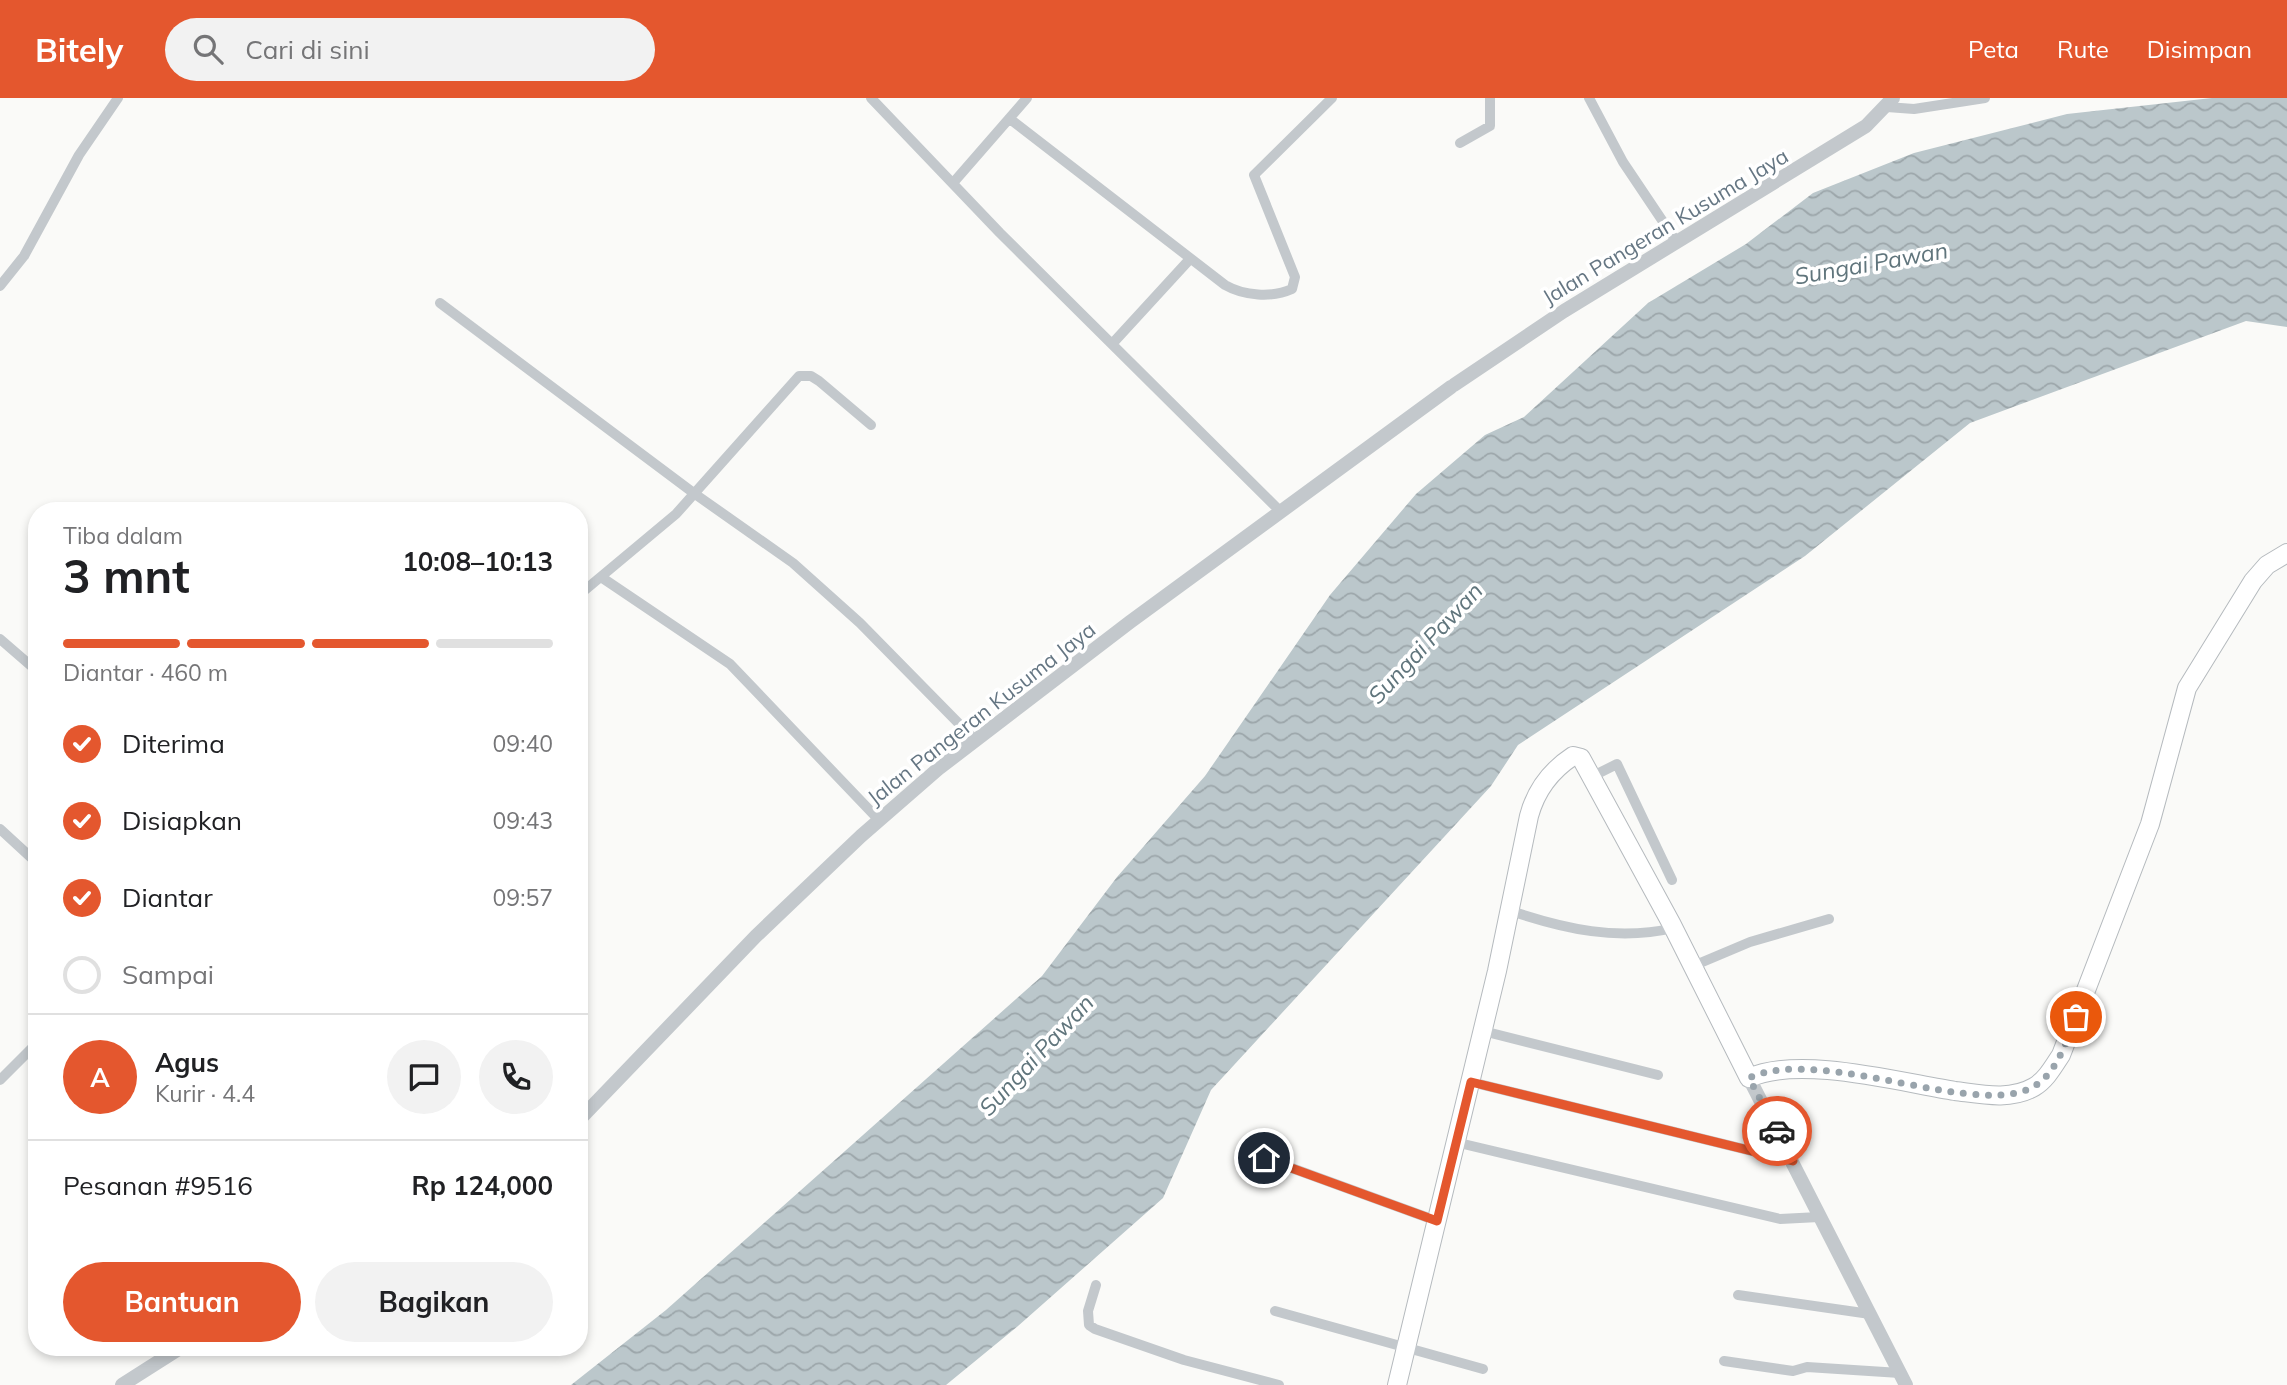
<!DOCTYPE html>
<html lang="id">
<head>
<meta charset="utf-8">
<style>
	body { margin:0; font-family:Mulish,sans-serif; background:#f2f2f2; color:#202124; height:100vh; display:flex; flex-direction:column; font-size:26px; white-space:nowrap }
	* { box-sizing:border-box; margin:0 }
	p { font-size:23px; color:#757577 }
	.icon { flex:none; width:38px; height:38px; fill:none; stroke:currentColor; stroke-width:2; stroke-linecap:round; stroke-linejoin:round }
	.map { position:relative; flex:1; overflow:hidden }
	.details { position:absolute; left:28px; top:404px; width:560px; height:854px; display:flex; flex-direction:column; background:#fff; border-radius:28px; box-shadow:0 4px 10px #0003 }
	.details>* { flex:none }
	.pin { position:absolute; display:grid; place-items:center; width:60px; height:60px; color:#fff; margin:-30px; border:4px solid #fff; border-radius:50%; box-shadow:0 2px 7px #0007 }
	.courier { position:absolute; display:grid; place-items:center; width:70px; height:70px; margin:-35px; border:5px solid #e4572e; border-radius:50%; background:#fff; color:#222; box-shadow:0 2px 9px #0007 }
	.summary em { font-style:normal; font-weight:700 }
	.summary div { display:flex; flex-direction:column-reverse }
	.summary { display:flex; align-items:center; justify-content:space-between; height:119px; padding:0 35px }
	h1 { font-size:46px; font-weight:700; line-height:52px }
	.bar { display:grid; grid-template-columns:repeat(4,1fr); gap:10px 7px; align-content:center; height:84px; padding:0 35px }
	.bar i { height:9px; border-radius:5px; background:#e0e0e0 }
	.bar .active { background:#e4572e }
	.bar p { grid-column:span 4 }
	.line { display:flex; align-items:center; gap:18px; padding:0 35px; border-top:2px solid #e0e0e0 }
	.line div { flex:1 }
	.round { display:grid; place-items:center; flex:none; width:74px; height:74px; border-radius:37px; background:#f2f2f2 }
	ol { padding:0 35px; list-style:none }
	li { display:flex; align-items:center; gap:21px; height:77px }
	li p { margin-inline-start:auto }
	li .icon { padding:7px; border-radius:50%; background:#e4572e; color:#fff; stroke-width:4 }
	li:last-child { color:#757577 }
	li i { width:38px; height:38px; border:4px solid #e0e0e0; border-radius:50% }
	.cta { display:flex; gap:14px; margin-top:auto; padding:14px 35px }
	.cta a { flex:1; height:80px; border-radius:42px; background:#e4572e; color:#fff; font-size:28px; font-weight:700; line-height:80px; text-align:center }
	.cta a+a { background:#f2f2f2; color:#202124 }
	header { display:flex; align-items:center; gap:42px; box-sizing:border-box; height:98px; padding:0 35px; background:#e4572e; color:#fff }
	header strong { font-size:33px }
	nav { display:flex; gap:38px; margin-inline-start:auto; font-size:24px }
	.search { width:490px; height:63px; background:#f2f2f2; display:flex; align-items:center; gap:18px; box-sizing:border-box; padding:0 24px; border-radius:38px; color:#757577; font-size:26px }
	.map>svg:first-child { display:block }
	.water { fill:url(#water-waves) }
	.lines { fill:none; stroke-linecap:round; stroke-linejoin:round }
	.primary-casing { stroke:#b5babe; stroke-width:20 }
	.minor { stroke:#c3c8cc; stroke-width:10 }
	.tertiary { stroke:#c3c8cc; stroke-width:14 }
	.primary { stroke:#fff; stroke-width:18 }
	.done { stroke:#99a4ac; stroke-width:7; stroke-dasharray:0 12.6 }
	.route { stroke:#e4572e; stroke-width:9 }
	.labels { text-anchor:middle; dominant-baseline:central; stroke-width:7; stroke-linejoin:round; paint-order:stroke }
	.street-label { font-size:21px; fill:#657683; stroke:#fff }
	.water-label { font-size:23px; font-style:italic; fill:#60757c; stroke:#fff }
</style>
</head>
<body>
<header>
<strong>Bitely</strong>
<div class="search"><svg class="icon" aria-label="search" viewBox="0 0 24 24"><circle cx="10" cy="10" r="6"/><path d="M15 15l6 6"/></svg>Cari di sini</div>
<nav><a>Peta</a><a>Rute</a><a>Disimpan</a></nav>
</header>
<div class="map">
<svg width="2287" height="1287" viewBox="0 0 2287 1287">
	<defs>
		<pattern id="water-waves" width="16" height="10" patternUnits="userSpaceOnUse" patternTransform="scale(1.75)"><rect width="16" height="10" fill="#bbc7cb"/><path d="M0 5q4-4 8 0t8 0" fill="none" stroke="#9ca6aa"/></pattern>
	</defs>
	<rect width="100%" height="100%" fill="#fafaf8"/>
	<path class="water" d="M2212,0H2287V229L2246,223L1970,325L1805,458L1518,647L1491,688L1211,992L1163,1100L1018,1228L946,1287H571L666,1212L1042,878L1117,779L1205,678L1330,497L1416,396L1485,337L1524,319L1648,205L1746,146L1813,95L1914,55L2067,16Z"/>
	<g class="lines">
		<defs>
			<path id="primary" d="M1397,1287L1497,873L1529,718C1536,692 1550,673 1573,658L1581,660L1671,825L1749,980C1799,957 1899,984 1955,993C1980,996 2010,1003 2034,989C2046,982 2053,969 2061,957L2150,726L2187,590L2253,483L2267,467L2287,455"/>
		</defs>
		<use href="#primary" class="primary-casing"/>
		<path class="minor" d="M871,0L1000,135L1280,413
			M1589,0L1623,64L1676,143
			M1887,9L1914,11L1985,0
			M1010,21L1225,187C1244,198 1272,200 1292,191L1295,179L1254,77L1332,0
			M1460,45L1490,28V0
			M953,85L1027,0
			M0,188L24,158L79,57L118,0
			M440,205L695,396L793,465L860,525L975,642
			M1112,246L1190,161
			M601,479L730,566L879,722
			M579,497L676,416L799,278H811L819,283L871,327
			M0,541L37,573
			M1591,679L1617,666L1672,782
			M0,731L37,765
			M1511,813C1565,831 1617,843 1674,830
			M1693,868L1750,844L1829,821
			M1483,933L1658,977
			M0,982L37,945
			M1471,984L1793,1063
			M1455,1044L1780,1121L1819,1119
			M1242,1052L1437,1123
			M1096,1187L1088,1213L1089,1227L1095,1231L1184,1262L1279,1287
			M1738,1197L1870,1216
			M1275,1213L1483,1271
			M1724,1263L1793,1273L1807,1269L1900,1275"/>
		<path class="tertiary" d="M1454,287L1564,213L1866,28L1893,0
			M1749,980L1906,1287
			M579,1022L756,838L861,738L938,671L1130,524L1451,289
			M122,1287L180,1250"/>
		<use href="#primary" class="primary"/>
	</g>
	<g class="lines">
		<path class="done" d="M1777,1033L1749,980C1824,945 1988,1028 2040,984C2059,969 2067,941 2076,919"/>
		<path class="route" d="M1264,1060L1437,1123L1471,984L1793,1063L1777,1033"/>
	</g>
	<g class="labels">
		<g class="street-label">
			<text transform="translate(1665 128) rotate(-31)">Jalan Pangeran Kusuma Jaya</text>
			<text transform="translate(981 615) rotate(-38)">Jalan Pangeran Kusuma Jaya</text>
		</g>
		<g class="water-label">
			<text transform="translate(1871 165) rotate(-10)">Sungai Pawan</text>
			<text transform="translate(1425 545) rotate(-47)">Sungai Pawan</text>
			<text transform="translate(1036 957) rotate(-47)">Sungai Pawan</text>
		</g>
	</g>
</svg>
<div class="pin" style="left:2076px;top:919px;background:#ea580c"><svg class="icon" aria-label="bag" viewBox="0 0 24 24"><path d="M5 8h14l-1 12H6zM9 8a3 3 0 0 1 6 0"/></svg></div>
<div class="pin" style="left:1264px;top:1060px;background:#1f2937"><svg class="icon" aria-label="home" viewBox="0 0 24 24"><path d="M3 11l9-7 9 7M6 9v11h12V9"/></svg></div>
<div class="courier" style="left:1777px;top:1033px"><svg class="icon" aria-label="car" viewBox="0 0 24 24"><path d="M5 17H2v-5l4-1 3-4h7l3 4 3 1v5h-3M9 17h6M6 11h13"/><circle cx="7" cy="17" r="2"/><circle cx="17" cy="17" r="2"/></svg></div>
<section class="details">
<div class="summary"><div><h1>3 mnt</h1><p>Tiba dalam</p></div><em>10:08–10:13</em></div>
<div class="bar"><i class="active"></i><i class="active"></i><i class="active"></i><i></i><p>Diantar · 460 m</p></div>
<ol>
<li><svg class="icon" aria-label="check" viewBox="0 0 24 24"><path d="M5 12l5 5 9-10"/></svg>Diterima<p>09:40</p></li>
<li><svg class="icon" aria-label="check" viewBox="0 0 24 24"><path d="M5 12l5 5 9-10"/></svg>Disiapkan<p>09:43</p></li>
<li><svg class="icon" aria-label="check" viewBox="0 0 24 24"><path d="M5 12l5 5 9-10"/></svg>Diantar<p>09:57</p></li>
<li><i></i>Sampai</li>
</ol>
<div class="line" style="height:126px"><b class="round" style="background:#e4572e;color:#fff">A</b><div><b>Agus</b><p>Kurir · 4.4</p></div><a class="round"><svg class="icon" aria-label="chat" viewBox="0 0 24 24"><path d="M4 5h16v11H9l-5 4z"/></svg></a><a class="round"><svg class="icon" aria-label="phone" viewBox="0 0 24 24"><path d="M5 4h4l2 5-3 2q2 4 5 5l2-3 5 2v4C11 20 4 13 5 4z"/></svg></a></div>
<div class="line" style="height:91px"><div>Pesanan #9516</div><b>Rp 124,000</b></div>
<div class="cta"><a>Bantuan</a><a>Bagikan</a></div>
</section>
</div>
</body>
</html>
